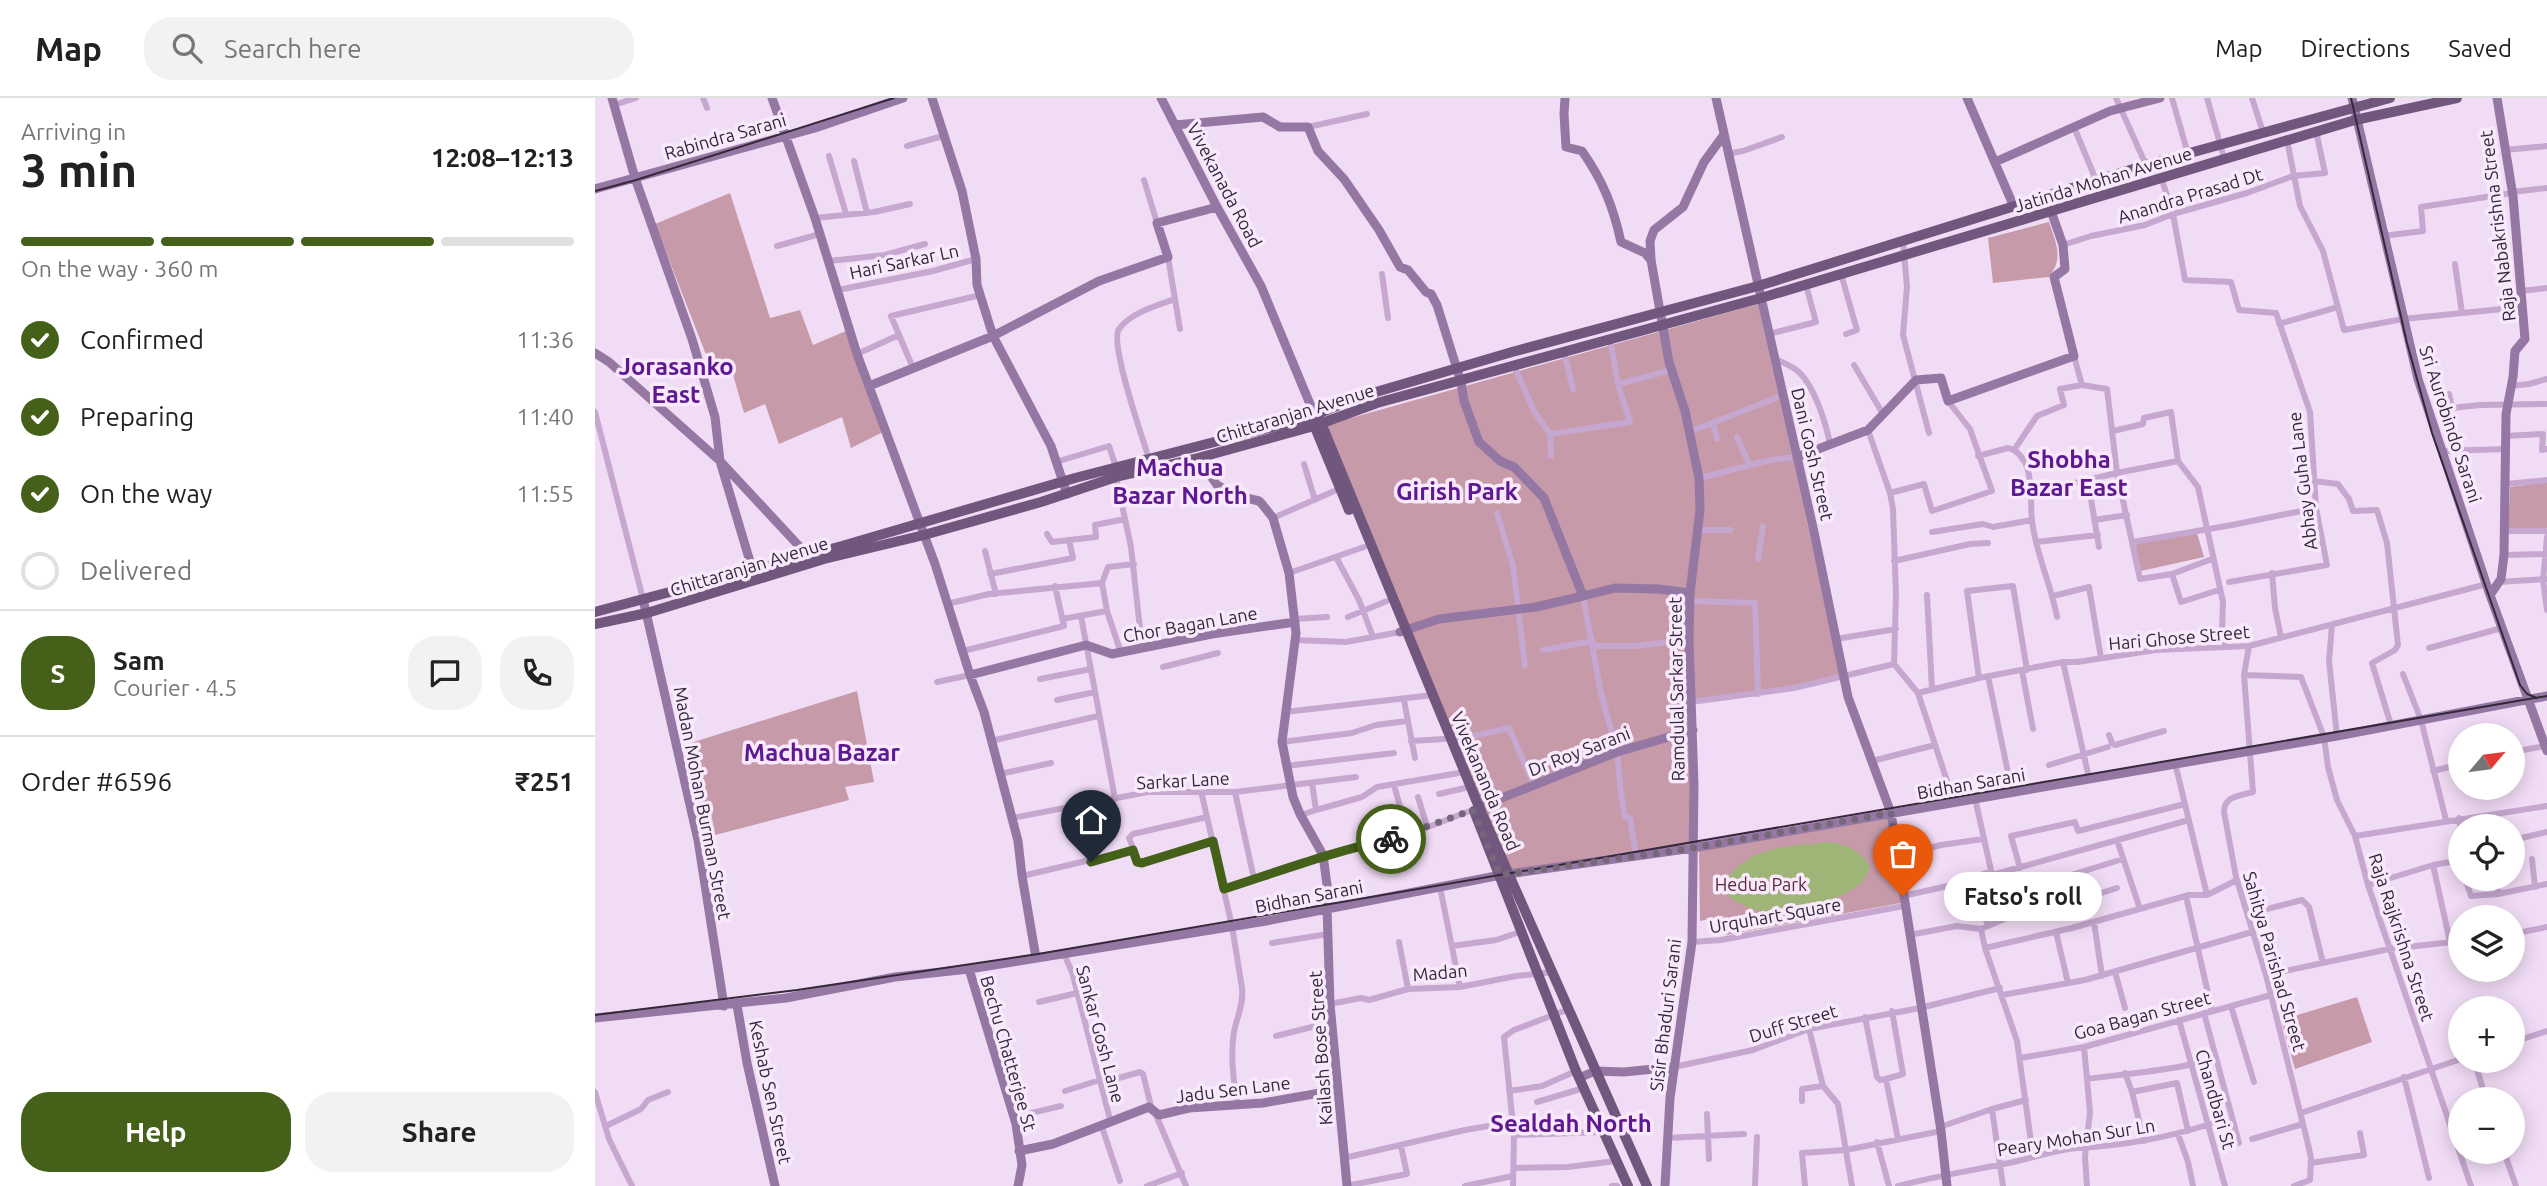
<!DOCTYPE html>
<html lang="en">
<head>
<meta charset="utf-8">
<style>
	body { margin:0; font-family:Ubuntu,sans-serif; background:#f2f2f2; color:#222; height:100vh; display:flex; flex-direction:column; font-size:26px; white-space:nowrap }
	* { box-sizing:border-box; margin:0 }
	p { font-size:23px; color:#767676 }
	.icon { flex:none; width:38px; height:38px; fill:none; stroke:currentColor; stroke-width:2; stroke-linecap:round; stroke-linejoin:round }
	.map { position:relative; flex:1; overflow:hidden }
	.drawer { display:flex; flex-direction:column; background:#fff; width:595px }
	.drawer>* { flex:none }
	.needle { width:46px; rotate:61deg }
	.controls { position:absolute; left:1853px; top:625px; display:grid; gap:14px }
	.controls a { display:grid; place-items:center; width:77px; height:77px; border-radius:50%; background:#fff; box-shadow:0 4px 18px #0003; font-size:35px }
	.pin { position:absolute; display:grid; place-items:center; width:60px; height:60px; color:#fff; margin:-72px -30px; border-radius:50% 50% 50% 0; rotate:-45deg; box-shadow:0 0 7px #0007 }
	.pin .icon { rotate:45deg }
	.courier { position:absolute; display:grid; place-items:center; width:70px; height:70px; margin:-35px; border:5px solid #446019; border-radius:50%; background:#fff; color:#222; box-shadow:0 2px 9px #0007 }
	.bubble { position:absolute; height:49px; border-radius:24px; background:#fff; box-shadow:0 4px 18px #0003; font-size:23px; font-weight:600; line-height:49px; text-align:center }
	.headline em { font-style:normal; font-weight:600 }
	.headline div { display:flex; flex-direction:column-reverse }
	.headline { display:flex; align-items:center; justify-content:space-between; height:119px; padding:0 21px }
	h1 { font-size:46px; font-weight:600; line-height:52px }
	.bar { display:grid; grid-template-columns:repeat(4,1fr); gap:10px 7px; align-content:center; height:84px; padding:0 21px }
	.bar i { height:9px; border-radius:5px; background:#e0e0e0 }
	.bar .current { background:#446019 }
	.bar p { grid-column:span 4 }
	.line { display:flex; align-items:center; gap:18px; padding:0 21px; border-top:2px solid #e0e0e0 }
	.line div { flex:1 }
	.round { display:grid; place-items:center; flex:none; width:74px; height:74px; border-radius:28px; background:#f2f2f2 }
	ol { padding:0 21px; list-style:none }
	li { display:flex; align-items:center; gap:21px; height:77px }
	li p { margin-inline-start:auto }
	li .icon { padding:7px; border-radius:50%; background:#446019; color:#fff; stroke-width:4 }
	li:last-child { color:#767676 }
	li i { width:38px; height:38px; border:4px solid #e0e0e0; border-radius:50% }
	.primary-button { display:flex; gap:14px; margin-top:auto; padding:14px 21px }
	.primary-button a { flex:1; height:80px; border-radius:28px; background:#446019; color:#fff; font-size:28px; font-weight:600; line-height:80px; text-align:center }
	.primary-button a+a { background:#f2f2f2; color:#222 }
	header { display:flex; align-items:center; gap:42px; box-sizing:border-box; height:98px; padding:0 35px; background:#fff; border-bottom:2px solid #e0e0e0 }
	header strong { font-size:33px }
	nav { display:flex; gap:38px; margin-inline-start:auto; font-size:24px }
	.search { width:490px; height:63px; background:#f2f2f2; display:flex; align-items:center; gap:18px; box-sizing:border-box; padding:0 24px; border-radius:28px; color:#767676; font-size:26px }
	main { display:flex; flex:1; min-height:0 }
	.map>svg:first-child { display:block }
	.green { fill:#c69aa9 }
	.water { fill:#9fb578 }
	.lines { fill:none; stroke-linecap:round; stroke-linejoin:round }
	.street { stroke:#c6a7cf; stroke-width:6 }
	.secondary { stroke:#9577a3; stroke-width:9 }
	.primary { stroke:#71577e; stroke-width:10 }
	.tram { stroke:#34283a; stroke-width:2 }
	.done { stroke:#76677b; stroke-width:7; stroke-dasharray:0 12.6 }
	.route { stroke:#446019; stroke-width:9 }
	.labels { text-anchor:middle; dominant-baseline:central; stroke-width:7; stroke-linejoin:round; paint-order:stroke }
	.street-label { font-size:18px; fill:#34283a; stroke:#f9e9fc }
	.park-label { font-size:18px; fill:#5b2938; stroke:#f9e9fc }
	.district-label { font-size:24px; font-weight:bold; fill:#5d1892; stroke:#f9e9fc }
</style>
</head>
<body>
<header>
<strong>Map</strong>
<div class="search"><svg class="icon" aria-label="search" viewBox="0 0 24 24"><circle cx="10" cy="10" r="6"/><path d="M15 15l6 6"/></svg>Search here</div>
<nav><a>Map</a><a>Directions</a><a>Saved</a></nav>
</header>
<main>
<section class="drawer">
<div class="headline"><div><h1>3 min</h1><p>Arriving in</p></div><em>12:08–12:13</em></div>
<div class="bar"><i class="current"></i><i class="current"></i><i class="current"></i><i></i><p>On the way · 360 m</p></div>
<ol>
<li><svg class="icon" aria-label="check" viewBox="0 0 24 24"><path d="M5 12l5 5 9-10"/></svg>Confirmed<p>11:36</p></li>
<li><svg class="icon" aria-label="check" viewBox="0 0 24 24"><path d="M5 12l5 5 9-10"/></svg>Preparing<p>11:40</p></li>
<li><svg class="icon" aria-label="check" viewBox="0 0 24 24"><path d="M5 12l5 5 9-10"/></svg>On the way<p>11:55</p></li>
<li><i></i>Delivered</li>
</ol>
<div class="line" style="height:126px"><b class="round" style="background:#446019;color:#fff">S</b><div><b>Sam</b><p>Courier · 4.5</p></div><a class="round"><svg class="icon" aria-label="chat" viewBox="0 0 24 24"><path d="M4 5h16v11H9l-5 4z"/></svg></a><a class="round"><svg class="icon" aria-label="phone" viewBox="0 0 24 24"><path d="M5 4h4l2 5-3 2q2 4 5 5l2-3 5 2v4C11 20 4 13 5 4z"/></svg></a></div>
<div class="line" style="height:91px"><div>Order #6596</div><b>₹251</b></div>
<div class="primary-button"><a>Help</a><a>Share</a></div>
</section>
<div class="map">
<svg width="1952" height="1088" viewBox="0 0 1952 1088">
	<rect width="100%" height="100%" fill="#f1dcf5"/>
	<path class="green" d="M135,95L175,220L205,212L218,247L251,233L288,334L256,350L247,319L184,346L170,306L149,315L137,273L119,277L60,126Z
		M1454,124C1461,145 1469,160 1454,179L1398,185L1393,140Z
		M1163,206L1247,579L1095,605L1097,750L911,778L731,327Z
		M1952,384V432H1913L1915,389Z
		M1602,435L1609,459L1546,473L1540,445Z
		M262,593L279,684L250,689L254,702L109,740L89,647Z
		M1293,720L1306,805L1131,837L1128,818L1105,823L1104,753Z
		M1762,899L1777,944L1700,971L1686,922Z"/>
	<path class="water" d="M1236,744C1253,747 1265,753 1275,768C1270,788 1253,795 1235,802C1225,806 1215,811 1204,814C1181,819 1143,812 1128,792C1142,748 1197,748 1236,744Z"/>
	<g class="lines">
		<path class="street" d="M108,0L112,10
			M1521,0L1551,67
			M1577,0L1593,56
			M1612,0L1629,60
			M1657,0L1668,34
			M19,7L41,0
			M713,29L772,16
			M1479,29L1501,82
			M1692,42L1705,108L1728,153L1749,232L1808,221L1927,209
			M312,48L348,38
			M1910,52L1952,48
			M1132,56L1148,53L1187,39
			M234,58L251,116
			M259,63L272,115
			M1566,79L1578,116L1590,182L1636,184L1644,212L1681,215L1715,314L1721,410L1732,467L1634,484
			M549,82L562,125
			M1917,94L1952,90
			M220,120L279,114L315,106
			M1788,138L1828,133L1826,109L1917,95
			M1308,143L1312,189L1308,237L1334,335
			M1468,147L1496,138L1550,127L1578,116L1652,95L1698,78L1730,75L1721,33
			M182,148L225,136
			M234,163L290,157L330,146
			M1860,166L1867,215
			M787,176L793,220
			M1246,176L1262,232L1251,236
			M243,192L338,173L381,161
			M1926,193L1952,190
			M580,201L585,231
			M1684,226L1743,209
			M1174,236L1221,224L1211,187
			M969,254L978,291
			M262,256L304,237
			M1180,261C1187,264 1194,267 1200,271C1218,283 1231,325 1235,346
			M1259,267L1288,316
			M919,268L939,313L955,336
			M318,270L296,218L386,197
			M1023,286L1077,272
			M1916,288L1934,286L1952,281
			M1854,296L1857,310L1885,307L1952,306
			M0,314L48,501
			M1118,325L1122,341
			M1273,332L1295,395L1298,411L1301,497L1299,566
			M1518,333L1548,326L1549,320L1576,314L1583,363L1603,389L1628,504L1627,533L1630,548
			M1094,334L1189,297
			M1911,338L1948,336L1947,352L1952,351
			M1142,339L1154,366
			M1419,352C1426,357 1429,361 1432,369C1438,387 1435,405 1437,423C1441,456 1456,486 1462,519
			M1419,352L1442,318L1469,307L1465,291L1487,287
			M1847,353L1911,351
			M956,358L955,336L1035,324L1023,286L1015,241
			M1383,358L1413,350L1419,352
			M554,361C548,341 514,245 524,231C535,215 563,207 580,201L573,159
			M1583,363L1522,375L1545,481L1577,476L1617,461
			M461,364L514,348L521,369
			M709,366L720,402
			M521,379L536,449L547,549
			M1104,380C1137,373 1168,361 1202,359
			M1493,383L1504,449
			M1719,383L1743,386L1754,401L1758,413L1782,412L1792,445L1803,547L1800,552L1777,565L1796,627
			M1911,386L1952,382
			M1295,395L1329,386L1337,413L1397,393L1375,331L1353,303
			M1437,395L1522,375L1512,291L1487,287L1479,258
			M902,415L918,468L930,568
			M678,420L746,390
			M1499,422L1532,417
			M1102,432H1135
			M1910,433H1952
			M1337,434L1388,426L1398,429L1437,422
			M452,436L457,444L501,439L500,427L530,421
			M1441,444L1503,437
			M1538,444L1637,427L1721,410
			M390,453L401,496
			M1909,457L1952,456
			M741,459L764,502L778,539
			M1163,461L1168,428
			M1299,463L1375,446L1393,445
			M694,475L769,449
			M1677,475L1680,510L1686,539
			M395,476L478,460L474,442
			M1577,476L1586,504L1624,492
			M1904,484L1952,481
			M1332,497L1337,591
			M988,498L1006,595L1022,654L1026,696L1030,719L1035,720L1041,757
			M1458,498L1494,489L1506,560
			M1095,503L1160,505L1163,596
			M352,506L394,496L507,485
			M1952,512L1948,482L1952,439
			M486,518L520,701
			M753,519L792,503
			M467,521L512,513
			M699,521L732,519
			M1737,527L1734,563L1742,638
			M1241,541L1301,531
			M700,542L751,544L805,534
			M999,548H1039L1094,542
			M1654,548L1649,577L1658,694C1644,698 1629,698 1629,714L1641,779L1671,877L1712,1042L1716,1060L1715,1082L1699,1088
			M1834,550L1907,530
			M948,552L998,543
			M368,553L469,528L460,488
			M526,555L512,513L507,485L513,469L539,466
			M1468,564L1494,680
			M568,569L623,555
			M1427,573L1438,631
			M1808,576L1826,622
			M1649,577L1706,579L1729,639L1733,669L1742,702L1760,738L1773,787L1876,1088
			M1393,578L1417,694
			M1384,580L1372,493L1418,488L1432,572
			M445,581L496,571
			M342,584L375,577
			M1323,595L1359,704
			M462,602L500,594
			M809,602L820,660
			M1096,604L1199,590L1299,566L1323,595L1384,580L1468,564H1482L1561,552L1654,548L1892,486
			M690,614L838,597
			M1826,622L1851,722
			M1514,637L1517,645L1520,647L1569,633
			M396,643L503,618
			M816,643L849,641
			M856,643L914,630L939,687
			M687,644L757,635L781,627L812,623
			M1918,654L1950,648
			M1277,663L1340,647
			M1580,665L1612,797
			M1454,667L1513,649
			M691,668L799,655
			M1838,673L1866,666
			M405,676L456,665
			M799,687L813,737
			M606,693L637,828L647,890C649,905 642,919 639,934C635,958 639,984 642,1007
			M640,694L659,781
			M844,696L870,690
			M823,699L832,728
			M1380,700L1397,777
			M721,712L767,699L782,689L864,675
			M706,717L721,712L717,685
			M612,719L538,736L534,740L544,765L618,743
			M417,720L553,694H640L761,679
			M1864,720L1866,732
			M1760,738L1952,708
			M1522,742L1545,811
			M1918,742L1952,734
			M1302,759L1346,747L1388,741
			M1937,761L1940,789
			M1838,767L1855,844
			M1425,770L1416,738L1480,724L1483,733L1590,706
			M1391,775L1398,796L1384,800L1393,828
			M427,778L538,752
			M1870,780L1876,798L1903,796L1952,786
			M1902,780L1903,796
			M1773,787L1838,767L1866,762
			M845,789L865,889
			M629,791L694,771L728,757L807,739L880,711
			M1431,791L1528,761
			M1308,798L1366,785L1391,775L1397,777L1594,722
			M1591,798L1617,913
			M1652,816L1707,802L1714,809L1728,865
			M1499,824L1507,878
			M1386,831L1390,850L1422,943L1438,1058
			M1461,834L1473,885
			M1918,836L1952,829
			M1314,837L1362,828L1386,831L1444,806L1490,795L1500,797L1522,790
			M804,844L813,891
			M1097,844L1126,842L1309,808
			M677,845L733,836
			M857,848L901,842L925,834
			M1390,850L1477,830L1594,797H1612L1642,782
			M469,856L477,874L516,1025
			M1520,874L1530,910
			M1671,877L1794,851L1866,843
			M1407,897L1490,882L1657,834
			M444,904L482,895
			M735,906L766,900L774,902L813,891L865,889L921,878L959,874
			M1636,908L1659,984
			M1297,913L1308,976L1291,981L1303,1041
			M1609,915L1644,1045
			M1270,919L1282,979L1285,982L1291,981
			M1584,922L1630,1088
			M1214,931L1228,988L1243,1006L1257,1088
			M681,938L737,924
			M1918,944L1952,933
			M1489,949L1495,1014L1490,1059L1492,1088
			M1425,960L1489,949L1676,897
			M1879,962L1891,1001
			M1079,969L1158,952L1214,931L1325,910L1405,890
			M1530,975L1537,994
			M1809,979L1834,1080
			M1492,981C1527,976 1563,974 1598,966
			M506,985L545,974L548,976L556,1008
			M470,993L505,982
			M914,993L947,988L981,973
			M0,994L14,1041L37,1088
			M1207,1003V991L1228,988
			M942,1004L989,990
			M1397,1011L1408,1088
			M1706,1015L1866,961
			M1112,1016L1114,1061
			M561,1017L591,1088
			M419,1019L466,1008
			M11,1028L46,1011L53,1002L73,994
			M507,1029L525,1083
			M1345,1029L1397,1011L1431,1002
			M1583,1036L1593,1064L1598,1088
			M919,1037L1008,1034L1024,1027
			M1072,1040L1149,1036
			M1657,1041L1708,1026
			M1549,1043L1537,994L1582,985L1593,1033
			M1282,1044L1294,1088
			M1909,1054L1921,1088
			M749,1060L870,1032L917,1024
			M1716,1065L1769,1057L1765,1035
			M919,1070L973,1069L1021,1063
			M552,1088L587,1075
			M751,1088L812,1076L806,1048
			M870,1088L918,1078
			M918,1088L919,1037L909,939L919,932L974,911
			M1017,1088H1022
			M1160,1088L1162,1039
			M1210,1088L1207,1055L1251,1052L1346,1033
			M1303,1088C1337,1079 1373,1073 1408,1066C1433,1062 1457,1052 1482,1050C1528,1048 1571,1040 1615,1026"/>
		<path class="secondary" d="M17,0L40,80L97,241L120,319L125,363L159,477
			M177,0L220,120L262,256L340,466L375,577L389,614L423,743L427,778L441,860
			M337,0L367,93L381,161L382,187L398,238L456,348L472,396
			M566,0L622,109L666,188L715,306L722,316
			M970,0L969,16L971,49L987,53C1008,83 1018,108 1026,144L1050,155L1056,162L1074,264L1090,313L1104,380L1105,412L1095,495L1094,542L1099,687L1097,844L1075,1000L1070,1088
			M1121,0L1219,434L1253,599L1296,715L1346,1033L1352,1088
			M1372,0L1419,109
			M1757,0L1823,281L1895,497L1952,653
			M580,27L668,19L685,29H713L723,53L749,81L784,132L805,169L813,172L831,194L836,196L842,207L866,284L869,303L884,344L905,363L919,369L949,400L988,498L1020,490L1063,491L1095,495
			M1400,64L1515,13L1565,0
			M0,91L220,30L308,0
			M1056,161L1055,143L1059,132L1088,109L1109,64L1128,38
			M0,255L14,264L125,363L204,448L206,465
			M274,288L398,238L504,183L573,159L562,125L622,109
			M1202,359L1273,332L1321,282L1346,280L1353,303L1479,258L1459,179L1470,171L1468,147L1456,113
			M603,360L622,387L639,397L664,403L667,406L678,420L694,475L701,535L687,644L698,699L705,716L728,757L734,802L732,809L735,906L752,1088
			M1895,497L1906,481L1909,457L1911,316L1918,279L1920,253L1930,241L1918,98L1902,0
			M48,501L103,742L129,908
			M805,534L844,521L941,509L988,498
			M375,577L491,547L517,556L617,536L700,524
			M884,709L1022,654L1098,632
			M374,871L421,1026L427,1067L423,1088
			M142,907L152,965L180,1088
			M0,920L191,900L300,879L374,871L671,823L906,777L1098,750L1742,638L1952,598
			M984,980L1000,973L1029,974L1079,969
			M424,1053L458,1046L554,1009L564,1017L594,1010L668,1005L742,992"/>
		<path class="primary" d="M724,320L884,709L1052,1088
			M717,322L754,412
			M0,514L247,448L480,380L712,320L764,299L917,254L1163,188L1551,67L1795,0
			M0,526L52,515L229,461L329,437L446,404L521,379L603,360L719,328L782,305L1166,200L1760,22L1862,0
			M879,713L981,973L1033,1088"/>
		<path class="tram" d="M1756,0L1812,245L1837,335L1925,587L1932,596L1942,600
			M0,93L41,82L299,0
			M0,917L202,892L443,856L1952,598"/>
	</g>
	<g class="lines">
		<path class="done" d="M796,741L878,712L905,777L1086,752L1296,715L1308,798"/>
		<path class="route" d="M496,764L538,752L542,764L547,765L618,743L629,791C685,773 739,753 796,741"/>
	</g>
	<g class="labels">
		<g class="street-label">
			<text transform="translate(130 38) rotate(-16)">Rabindra Sarani</text>
			<text transform="translate(1508 81) rotate(-17)">Jatinda Mohan Avenue</text>
			<text transform="translate(630 87) rotate(62)">Vivekanada Road</text>
			<text transform="translate(1595 97) rotate(-17)">Anandra Prasad Dt</text>
			<text transform="translate(1902 128) rotate(-97)">Raja Nabakrishna Street</text>
			<text transform="translate(309 163) rotate(-12)">Hari Sarkar Ln</text>
			<text transform="translate(700 315) rotate(-17)">Chittaranjan Avenue</text>
			<text transform="translate(1856 326) rotate(72)">Sri Aurobindo Sarani</text>
			<text transform="translate(1218 356) rotate(77)">Dani Gosh Street</text>
			<text transform="translate(1707 383) rotate(-97)">Abhay Guha Lane</text>
			<text transform="translate(154 468) rotate(-17)">Chittaranjan Avenue</text>
			<text transform="translate(595 526) rotate(-10)">Chor Bagan Lane</text>
			<text transform="translate(1584 539) rotate(-5)">Hari Ghose Street</text>
			<text transform="translate(1081 591) rotate(-91)">Ramdulal Sarkar Street</text>
			<text transform="translate(984 653) rotate(-21)">Dr Roy Sarani</text>
			<text transform="translate(588 682) rotate(-3)">Sarkar Lane</text>
			<text transform="translate(891 683) rotate(67)">Vivekananda Road</text>
			<text transform="translate(1376 685) rotate(-10)">Bidhan Sarani</text>
			<text transform="translate(108 705) rotate(79)">Madan Mohan Burman Street</text>
			<text transform="translate(714 798) rotate(-11)">Bidhan Sarani</text>
			<text transform="translate(1180 817) rotate(-10)">Urquhart Square</text>
			<text transform="translate(1807 839) rotate(72)">Raja Rajkrishna Street</text>
			<text transform="translate(1680 863) rotate(74)">Sahitya Parishad Street</text>
			<text transform="translate(845 874) rotate(-5)">Madan</text>
			<text transform="translate(1070 917) rotate(-83)">Sisir Bhaduri Sarani</text>
			<text transform="translate(1547 917) rotate(-15)">Goa Bagan Street</text>
			<text transform="translate(1198 925) rotate(-17)">Duff Street</text>
			<text transform="translate(506 936) rotate(75)">Sankar Gosh Lane</text>
			<text transform="translate(725 950) rotate(-94)">Kailash Bose Street</text>
			<text transform="translate(414 955) rotate(74)">Bechu Chatterjee St</text>
			<text transform="translate(638 991) rotate(-7)">Jadu Sen Lane</text>
			<text transform="translate(176 994) rotate(78)">Keshab Sen Street</text>
			<text transform="translate(1621 1001) rotate(74)">Chandbari St</text>
			<text transform="translate(1481 1039) rotate(-9)">Peary Mohan Sur Ln</text>
		</g>
		<g class="park-label">
			<text x="1166" y="786">Hedua Park</text>
		</g>
		<g class="district-label">
			<text x="81" y="268">Jorasanko<tspan x="81" dy="28">East</tspan></text>
			<text x="1474" y="361">Shobha<tspan x="1474" dy="28">Bazar East</tspan></text>
			<text x="585" y="369">Machua<tspan x="585" dy="28">Bazar North</tspan></text>
			<text x="862" y="393">Girish Park</text>
			<text x="227" y="654">Machua Bazar</text>
			<text x="976" y="1025">Sealdah North</text>
		</g>
	</g>
</svg>
<div class="controls">
<a><svg class="needle" viewBox="-14 -14 28 28"><path d="M0-13l5 13h-10z" fill="#e53935"/><path d="M0 13l5-13h-10z" fill="#767676"/></svg></a>
<a><svg class="icon" aria-label="locate" viewBox="0 0 24 24"><circle cx="12" cy="12" r="6"/><path d="M12 2v4M12 18v4M2 12h4M18 12h4"/></svg></a>
<a><svg class="icon" aria-label="layers" viewBox="0 0 24 24"><path d="M12 4l9 5-9 5-9-5zM3 14l9 5 9-5"/></svg></a>
<a>+</a>
<a>−</a>
</div>
<div class="pin" style="left:1308px;top:798px;background:#ea580c"><svg class="icon" aria-label="bag" viewBox="0 0 24 24"><path d="M5 8h14l-1 12H6zM9 8a3 3 0 0 1 6 0"/></svg></div>
<div class="pin" style="left:496px;top:764px;background:#1f2937"><svg class="icon" aria-label="home" viewBox="0 0 24 24"><path d="M3 11l9-7 9 7M6 9v11h12V9"/></svg></div>
<div class="courier" style="left:796px;top:741px"><svg class="icon" aria-label="bike" viewBox="0 0 24 24"><circle cx="6" cy="16" r="4"/><circle cx="18" cy="16" r="4"/><path d="M6 16l4-8h5l3 8M10 8l3 8H6M13 5h3"/></svg></div>
<div class="bubble" style="left:1349px;top:774px;width:158px">Fatso's roll</div>
</div>
</main>
</body>
</html>
